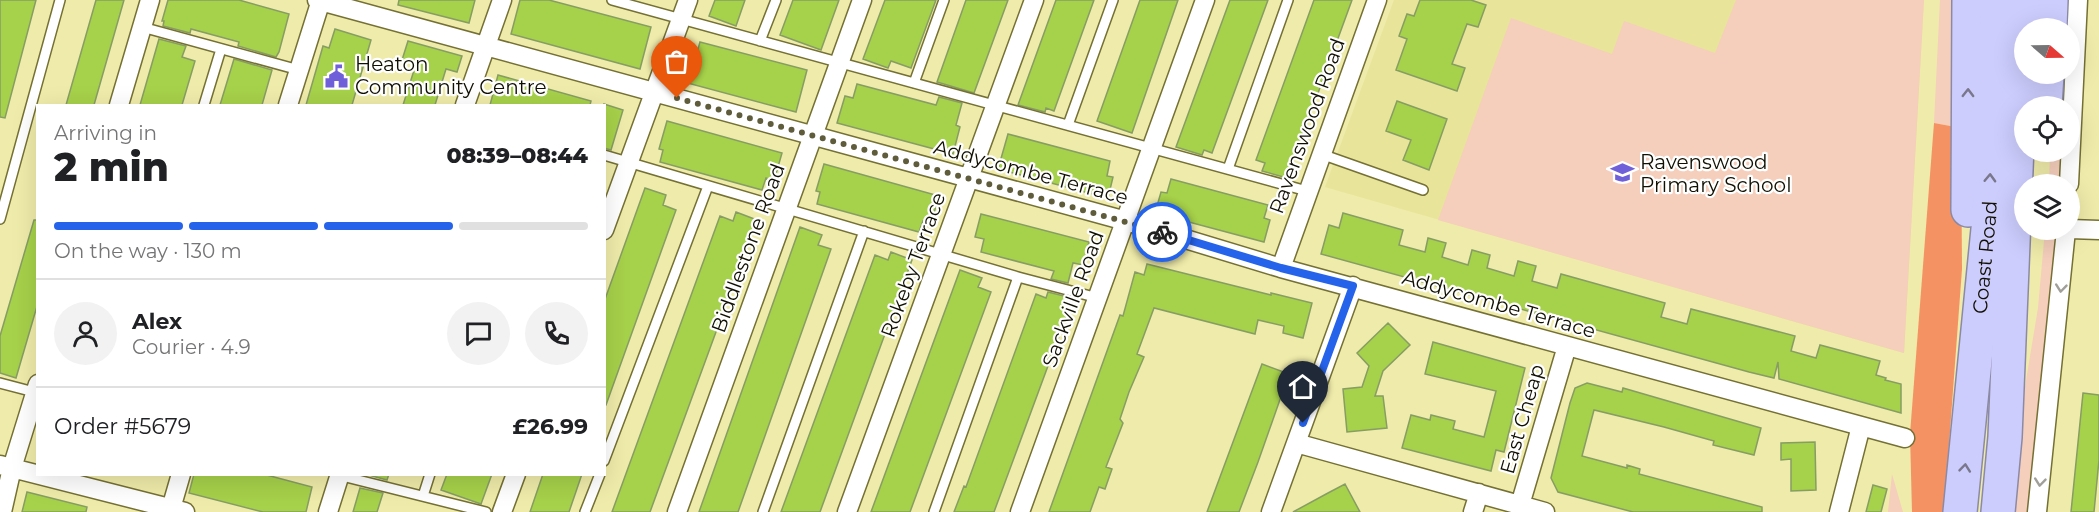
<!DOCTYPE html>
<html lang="en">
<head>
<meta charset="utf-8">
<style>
	body { margin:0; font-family:Montserrat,sans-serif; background:#f2f2f2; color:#202124; height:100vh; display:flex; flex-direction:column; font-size:22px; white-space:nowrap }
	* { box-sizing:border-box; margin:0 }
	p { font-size:20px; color:#757577 }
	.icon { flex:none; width:33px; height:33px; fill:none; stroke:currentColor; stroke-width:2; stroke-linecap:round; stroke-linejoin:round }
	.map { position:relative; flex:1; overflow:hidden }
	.side { position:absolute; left:36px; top:104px; width:570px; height:372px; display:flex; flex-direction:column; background:#fff; border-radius:0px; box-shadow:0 6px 24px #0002 }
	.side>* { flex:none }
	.needle { width:39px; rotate:110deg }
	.fabs { position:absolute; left:2014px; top:18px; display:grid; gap:12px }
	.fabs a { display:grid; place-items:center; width:66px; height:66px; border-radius:50%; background:#fff; box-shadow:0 6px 24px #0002; font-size:30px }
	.pin { position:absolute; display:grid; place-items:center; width:51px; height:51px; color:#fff; margin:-62px -26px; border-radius:50% 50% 50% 0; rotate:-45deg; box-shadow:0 0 6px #0007 }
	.pin .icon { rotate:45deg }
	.courier { position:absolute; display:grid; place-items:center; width:60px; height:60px; margin:-30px; border:4px solid #2563eb; border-radius:50%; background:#fff; color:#222; box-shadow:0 2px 8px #0007 }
	.summary em { font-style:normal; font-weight:800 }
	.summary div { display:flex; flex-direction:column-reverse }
	.summary { display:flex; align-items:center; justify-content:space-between; height:102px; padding:0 18px }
	h1 { font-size:39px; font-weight:800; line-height:45px }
	.bar { display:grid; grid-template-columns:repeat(4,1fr); gap:9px 6px; align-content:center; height:72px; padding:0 18px }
	.bar i { height:8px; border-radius:4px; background:#e0e0e0 }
	.bar .on { background:#2563eb }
	.bar p { grid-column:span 4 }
	.line { display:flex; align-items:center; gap:15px; padding:0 18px; border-top:2px solid #e0e0e0 }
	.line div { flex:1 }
	.round { display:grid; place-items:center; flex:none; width:63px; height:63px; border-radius:32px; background:#f2f2f2 }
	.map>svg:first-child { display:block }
	.built { fill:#e8e49a }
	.green { fill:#f5cebc }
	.forest { fill:#f59264 }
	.building { fill:#a6d14a; stroke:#879d64; stroke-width:1.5 }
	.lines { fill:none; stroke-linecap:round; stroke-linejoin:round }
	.lane-casing { stroke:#757033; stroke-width:12 }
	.street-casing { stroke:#757033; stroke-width:21 }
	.highway-casing { stroke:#8b8aa4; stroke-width:36 }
	.lane { stroke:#fff; stroke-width:9 }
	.street { stroke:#fff; stroke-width:18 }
	.highway { stroke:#ccccfd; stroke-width:33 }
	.oneway { stroke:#78778b }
	.oneway2 { stroke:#a09f99 }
	.done { stroke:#5f5c3b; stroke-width:6; stroke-dasharray:0 10.8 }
	.route { stroke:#2563eb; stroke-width:8 }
	.labels { text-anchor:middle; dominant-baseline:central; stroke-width:4.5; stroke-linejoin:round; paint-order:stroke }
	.poi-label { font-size:20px; fill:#110f00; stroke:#fff; text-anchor:start }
	.street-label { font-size:20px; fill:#110f00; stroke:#fff }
</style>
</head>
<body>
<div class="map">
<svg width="2099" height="512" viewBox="0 0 2099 512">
	<rect width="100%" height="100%" fill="#efebaa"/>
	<path class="built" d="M1394,0H1924L1904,353L1325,187Z"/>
	<path class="green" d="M1736,0H1924L1904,353L1438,220L1511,18L1612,54L1624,21L1715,53Z
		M1940,0H1963L1961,128L1934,123Z
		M2050,152H2064L2062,184H2049Z
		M2045,230H2058L2030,512H2014L2024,393L2038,308Z
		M1892,474L1903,512H1888Z"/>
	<path class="forest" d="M1934,123L1961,128L1962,269L1944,512H1912L1910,434Z"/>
	<path class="building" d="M0,0H36L5,118L0,117Z
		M96,0H124L94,105H66Z
		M168,0H239L289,14L279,52L276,57L238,46L239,42L191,29L190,33L163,26L164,21H162Z
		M399,0H475L469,23L398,5Z
		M520,0H549L651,27L640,69L511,34Z
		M715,0H745L736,26L709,16Z
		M793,0H839L821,50L780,35Z
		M885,0H936L911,68L891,61L888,68L863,59Z
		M966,0H1008L974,93L937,82Z
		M1056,0H1094L1054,111L1046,108L1045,112L1018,105Z
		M1140,0H1178L1132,133L1097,121Z
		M1230,0H1268L1212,153L1204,150L1202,155L1176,147Z
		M1314,0H1352L1287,178L1262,171L1265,163L1256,160Z
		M1420,0H1471L1486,5L1478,27L1467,24L1452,64L1465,68L1457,91L1396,70L1407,39L1399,36L1407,14L1414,16Z
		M335,29L371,40L352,105H306L323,46L329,48Z
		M159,39L186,46L182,57L195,61L182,105H140Z
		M408,41L462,56L457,72L446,69L435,105H403L416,64L402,60Z
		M700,42L807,70L796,112L680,81L688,53L696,56Z
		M234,59L272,70L262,105H220Z
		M498,75L591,101L590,105H490Z
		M857,84L936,105L939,97L962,103L956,125L960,127L953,154L837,123L845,96L853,98Z
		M1397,101L1447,119L1429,170L1403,160L1411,140L1386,131Z
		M604,104L623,110L611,150L604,148Z
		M667,121L782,153L774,181L766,178L762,190L660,162L663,150L659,149Z
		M1008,134L1110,161L1107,176L1113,177L1108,198L998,169Z
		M824,164L939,196L931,223L923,221L919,232L817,204L820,192L816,191Z
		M1171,179L1268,205L1264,218L1270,220L1264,242L1155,213L1161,192L1167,193Z
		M645,188L666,195L663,205L676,210L606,405H604V302Z
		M736,212L757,220L650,512H612L720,216L733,221Z
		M1343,213L1403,230L1399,245L1425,252L1428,238L1446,243L1442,257L1468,265L1472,250L1490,255L1487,268L1514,276L1518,261L1536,266L1532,281L1557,288L1561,274L1665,303L1661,317L1687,324L1691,309L1795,336L1791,351L1816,358L1820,345L1880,361L1876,375L1886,378L1885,380L1901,384V413L1779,379L1778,362L1774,378L1749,372L1321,254L1329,225L1339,228Z
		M981,214L1089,242L1083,265L1073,263L1068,283L1051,279L1054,271L981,252L984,239L975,237Z
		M34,220H38V303L16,378L0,373V336Z
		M800,227L822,235L818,245L831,249L738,512H699Z
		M891,252L912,260L820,512H781L875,255L888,260Z
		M1147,264L1271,295V293L1312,303L1303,338L1283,333L1284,326L1258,320L1255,334L1154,308L1137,354L1144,357L1129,392L1120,419L1123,423L1106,467L1112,469L1105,489L1099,487L1090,512H1049L1120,315L1123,316L1135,272L1144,275Z
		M960,270L982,278L978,287L991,292L910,512H871Z
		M1048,292L1064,296V298L1072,301L994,512H954L964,486L966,487L1036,294L1046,298Z
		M1388,323L1410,345L1383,371L1375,396H1383L1387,428L1347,432L1343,389L1362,387L1369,366L1357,353Z
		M1433,342L1525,368L1504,452L1496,450L1491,471L1402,448L1411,415L1430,420L1431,415L1455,421L1453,429L1484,437L1496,391L1425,374Z
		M1262,364L1289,374L1258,462L1239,512H1207Z
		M1587,383L1622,392L1623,388L1761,428L1754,455L1713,445L1714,441L1664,427L1594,410L1582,456L1627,468V465L1640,469L1639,474L1762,507V512H1633L1558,492L1551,478L1570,403L1575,388Z
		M2083,393L2099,395V460L2094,512H2071Z
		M1815,442L1816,490L1791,491V459L1781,460V443Z
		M194,474H263L312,487L306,512H263L189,493Z
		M365,474H389L387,480Z
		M447,474H492L481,504L441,490Z
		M543,474H582L569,512H530Z
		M1345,484L1360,512H1293L1328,493Z
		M1873,485L1887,489L1881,512H1866Z
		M360,488L383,493L377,512H353Z
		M27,492L87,507L86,512H22Z"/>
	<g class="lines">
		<defs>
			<path id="lane" d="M612,0L1307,191
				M142,27L299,70
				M760,41L776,0
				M914,83L944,0
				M204,105L221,49
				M1068,125L1113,0
				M1321,154L1423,190
				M604,155L1018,277L1098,298
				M1228,169L1288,0
				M0,219L60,0
				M0,383L38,393
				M604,461L708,186
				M338,475L486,512
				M423,496L430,474
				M585,512L600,474
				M763,512L864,231
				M934,512L1018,277"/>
			<path id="street" d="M317,0L1126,221L1281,268L1905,438
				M119,105L150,0
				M288,105L321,0
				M465,105L502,0
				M2069,184L2078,0
				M2070,229L2099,230
				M604,230L688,0
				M1281,268L1377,0
				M1296,443L1545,512
				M0,465L185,512
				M1520,505L1567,346
				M2,512L12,468L38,384
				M170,512L181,474
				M328,512L340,474
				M502,512L516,474
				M677,512L862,0
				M847,512L1034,0
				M1020,512L1205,0
				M1271,512L1353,286
				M1473,512L1479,493
				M1839,512L1861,426
				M2037,512L2066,230"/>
			<g id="highway">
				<path d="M2050,28L2051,0"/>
				<path d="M2045,106L2047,74"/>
				<path d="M1968,210L1969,0"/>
				<path id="s1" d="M1960,512L1989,219L1998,0"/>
				<path d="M1998,512L2005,437L2023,0"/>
			</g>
		</defs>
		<use href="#lane" class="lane-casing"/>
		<use href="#street" class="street-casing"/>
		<use href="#highway" class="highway-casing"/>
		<use href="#lane" class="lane"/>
		<use href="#street" class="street"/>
		<use href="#highway" class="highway"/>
	</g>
	<defs><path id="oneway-chevron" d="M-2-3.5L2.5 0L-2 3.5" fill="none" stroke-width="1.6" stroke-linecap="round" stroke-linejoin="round" transform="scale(1.5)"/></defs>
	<g class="oneway">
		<use href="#oneway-chevron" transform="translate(1968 93) rotate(-89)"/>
		<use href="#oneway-chevron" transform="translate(1990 178) rotate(-88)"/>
		<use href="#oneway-chevron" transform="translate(1965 468) rotate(-84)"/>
	</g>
	<g class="oneway2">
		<use href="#oneway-chevron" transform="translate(2061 288) rotate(96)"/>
		<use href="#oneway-chevron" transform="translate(2040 482) rotate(96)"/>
	</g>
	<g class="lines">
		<path class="done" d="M677,98L1162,232"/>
		<path class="route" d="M1162,232L1281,268L1353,286L1303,423"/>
	</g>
	<defs>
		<symbol id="civic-bare" viewBox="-9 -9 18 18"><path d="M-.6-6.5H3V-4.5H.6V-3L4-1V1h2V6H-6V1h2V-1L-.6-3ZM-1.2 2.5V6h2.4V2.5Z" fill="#6f5fd9" stroke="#fff" stroke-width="2.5" paint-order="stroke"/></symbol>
		<symbol id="school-bare" viewBox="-9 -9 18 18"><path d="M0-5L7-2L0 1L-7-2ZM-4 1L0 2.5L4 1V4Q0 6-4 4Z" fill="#6f5fd9" stroke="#fff" stroke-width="2.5" paint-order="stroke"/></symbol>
	</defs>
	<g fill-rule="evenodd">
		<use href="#civic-bare" x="320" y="60" width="33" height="33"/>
		<use href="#school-bare" x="1606" y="156" width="33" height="33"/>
	</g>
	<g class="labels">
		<g class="poi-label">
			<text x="355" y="64">Heaton<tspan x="355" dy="23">Community Centre</tspan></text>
			<text x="1640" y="162">Ravenswood<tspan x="1640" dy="23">Primary School</tspan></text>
		</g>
		<g class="street-label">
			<text transform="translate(1307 126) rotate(-70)">Ravenswood Road</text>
			<text transform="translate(1031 172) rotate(15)">Addycombe Terrace</text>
			<text transform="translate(748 248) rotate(-70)">Biddlestone Road</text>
			<text stroke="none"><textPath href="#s1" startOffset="256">Coast Road</textPath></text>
			<text transform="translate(913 265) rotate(-70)">Rokeby Terrace</text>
			<text transform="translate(1073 299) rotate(-70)">Sackville Road</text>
			<text transform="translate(1499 304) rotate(16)">Addycombe Terrace</text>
			<text transform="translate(1522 419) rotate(-74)">East Cheap</text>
		</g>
	</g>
</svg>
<div class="fabs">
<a><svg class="needle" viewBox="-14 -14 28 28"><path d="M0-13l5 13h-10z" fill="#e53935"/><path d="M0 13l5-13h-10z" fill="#757577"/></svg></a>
<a><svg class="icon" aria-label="locate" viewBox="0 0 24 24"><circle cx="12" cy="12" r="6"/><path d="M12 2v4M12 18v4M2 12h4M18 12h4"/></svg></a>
<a><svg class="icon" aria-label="layers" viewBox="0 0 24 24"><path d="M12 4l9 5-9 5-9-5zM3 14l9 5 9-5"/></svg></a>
</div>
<div class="pin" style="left:677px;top:98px;background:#ea580c"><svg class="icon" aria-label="bag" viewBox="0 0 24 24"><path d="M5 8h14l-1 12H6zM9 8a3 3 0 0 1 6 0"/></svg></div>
<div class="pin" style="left:1303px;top:423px;background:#1f2937"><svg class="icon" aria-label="home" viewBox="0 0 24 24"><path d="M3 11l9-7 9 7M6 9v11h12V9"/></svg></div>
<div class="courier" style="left:1162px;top:232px"><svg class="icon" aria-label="bike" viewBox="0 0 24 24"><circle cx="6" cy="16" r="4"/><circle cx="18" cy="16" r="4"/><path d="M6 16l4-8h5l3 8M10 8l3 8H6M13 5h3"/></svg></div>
<section class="side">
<div class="summary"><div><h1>2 min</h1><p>Arriving in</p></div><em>08:39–08:44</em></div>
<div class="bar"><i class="on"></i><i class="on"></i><i class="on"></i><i></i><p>On the way · 130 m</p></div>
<div class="line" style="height:108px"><a class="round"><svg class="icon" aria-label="person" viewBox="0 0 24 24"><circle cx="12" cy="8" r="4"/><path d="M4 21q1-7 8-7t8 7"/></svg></a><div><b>Alex</b><p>Courier · 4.9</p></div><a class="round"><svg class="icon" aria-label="chat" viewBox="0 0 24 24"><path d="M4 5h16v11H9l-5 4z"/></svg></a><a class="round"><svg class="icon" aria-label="phone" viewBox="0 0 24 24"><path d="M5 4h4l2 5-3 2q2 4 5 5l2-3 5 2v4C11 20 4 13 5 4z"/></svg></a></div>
<div class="line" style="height:78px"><div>Order #5679</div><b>£26.99</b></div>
</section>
</div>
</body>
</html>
